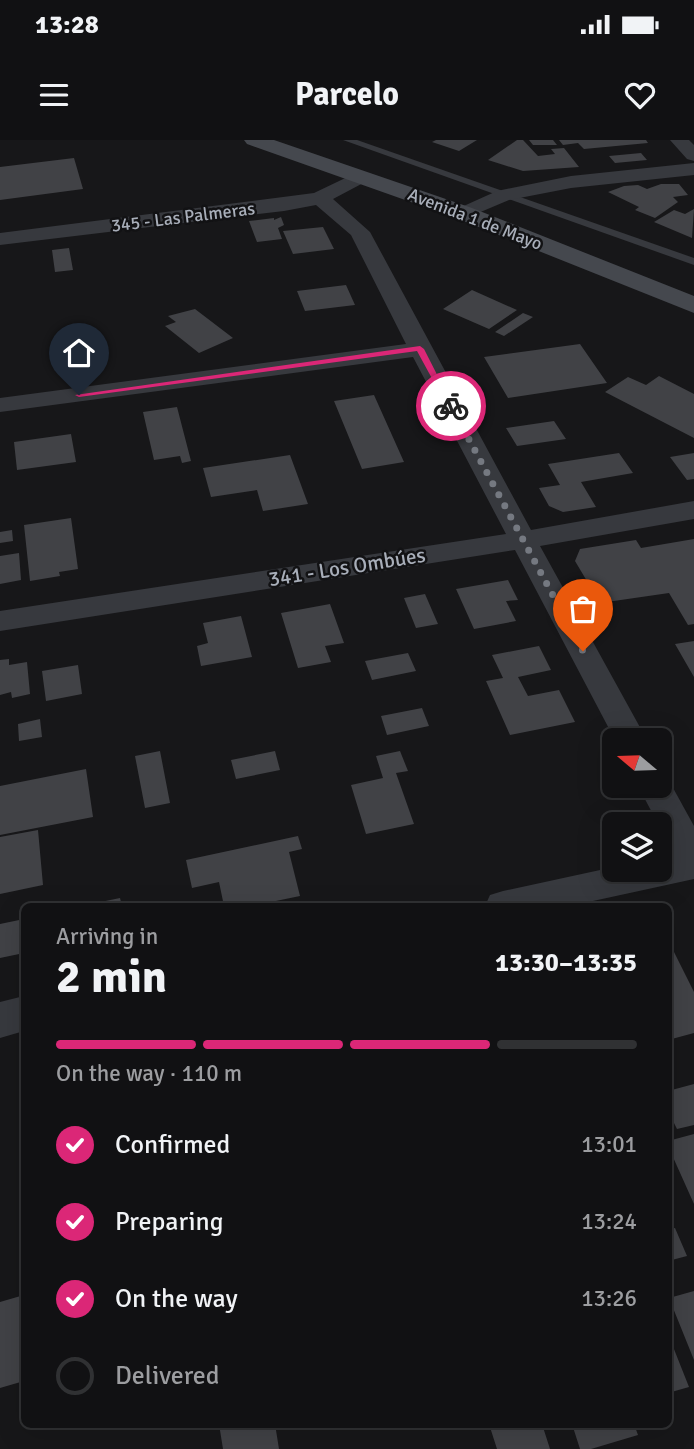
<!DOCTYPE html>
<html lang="en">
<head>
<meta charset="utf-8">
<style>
	body { margin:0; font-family:Signika,sans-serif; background:#1e1f21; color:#f1f3f6; height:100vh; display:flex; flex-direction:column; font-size:26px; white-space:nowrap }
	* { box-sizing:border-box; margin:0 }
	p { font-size:23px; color:#9c9da0 }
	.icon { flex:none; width:38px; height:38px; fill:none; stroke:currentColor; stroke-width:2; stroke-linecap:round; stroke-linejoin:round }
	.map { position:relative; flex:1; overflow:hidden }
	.side { position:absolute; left:21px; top:763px; width:651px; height:525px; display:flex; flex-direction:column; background:#111113; border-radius:10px; box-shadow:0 7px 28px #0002,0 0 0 2px #303133 }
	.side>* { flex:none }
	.needle { width:46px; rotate:289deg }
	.tools { position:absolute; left:602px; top:588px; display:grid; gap:14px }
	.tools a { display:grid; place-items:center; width:70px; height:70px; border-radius:10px; background:#111113; box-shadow:0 7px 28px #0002,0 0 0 2px #303133; font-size:35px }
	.pin { position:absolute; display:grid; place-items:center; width:60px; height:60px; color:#fff; margin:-72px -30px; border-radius:50% 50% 50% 0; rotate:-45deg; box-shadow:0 0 7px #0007 }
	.pin .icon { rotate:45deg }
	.courier { position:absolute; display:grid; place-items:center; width:70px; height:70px; margin:-35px; border:5px solid #db2777; border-radius:50%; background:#fff; color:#222; box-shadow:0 2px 9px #0007 }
	.overview em { font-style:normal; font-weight:700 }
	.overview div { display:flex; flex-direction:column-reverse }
	.overview { display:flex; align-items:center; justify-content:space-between; height:119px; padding:0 35px }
	h1 { font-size:46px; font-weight:700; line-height:52px }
	.bar { display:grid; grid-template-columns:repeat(4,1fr); gap:10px 7px; align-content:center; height:84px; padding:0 35px }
	.bar i { height:9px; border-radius:5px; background:#303133 }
	.bar .active { background:#db2777 }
	.bar p { grid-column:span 4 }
	ol { padding:0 35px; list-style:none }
	li { display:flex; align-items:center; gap:21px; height:77px }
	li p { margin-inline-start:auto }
	li .icon { padding:7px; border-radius:50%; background:#db2777; color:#fff; stroke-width:4 }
	li:last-child { color:#9c9da0 }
	li i { width:38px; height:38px; border:4px solid #303133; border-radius:50% }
	.status { display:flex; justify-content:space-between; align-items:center; height:49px; padding:0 35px; background:#111113; direction:ltr }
	.status svg { height:19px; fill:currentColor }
	header { display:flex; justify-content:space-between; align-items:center; height:91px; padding:0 35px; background:#111113; font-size:32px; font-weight:700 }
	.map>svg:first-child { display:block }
	.building { fill:#414246 }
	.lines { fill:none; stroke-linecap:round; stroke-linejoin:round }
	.lane { fill:#37393e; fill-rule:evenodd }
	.street { fill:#37393e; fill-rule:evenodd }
	.secondary { fill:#45484e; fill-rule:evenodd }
	.route { fill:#db2777 }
	.done { stroke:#757981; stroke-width:7; stroke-dasharray:0 12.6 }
	.labels { text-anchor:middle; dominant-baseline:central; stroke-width:5; stroke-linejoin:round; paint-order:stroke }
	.far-street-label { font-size:18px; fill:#a8aeb9; stroke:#121214 }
	.street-label { font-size:21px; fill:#a8aeb9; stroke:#121214 }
</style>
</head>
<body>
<div class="status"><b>13:28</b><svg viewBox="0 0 49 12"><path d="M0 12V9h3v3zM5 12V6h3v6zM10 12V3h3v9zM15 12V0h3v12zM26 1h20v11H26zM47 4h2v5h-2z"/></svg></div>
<header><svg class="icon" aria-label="menu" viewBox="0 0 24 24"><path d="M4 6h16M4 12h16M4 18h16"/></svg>Parcelo<svg class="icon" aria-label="heart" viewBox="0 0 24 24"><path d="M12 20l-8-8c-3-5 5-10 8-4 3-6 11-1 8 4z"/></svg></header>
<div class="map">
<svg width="694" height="1309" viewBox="0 0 694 1309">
	<rect width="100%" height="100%" fill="#171719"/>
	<path class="building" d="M436,0H477L459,11L432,2Z
		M517,0H523L538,16L555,14L551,9L564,8L579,27L523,31L488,20Z
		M529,0H553L557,5H533Z
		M559,0H646L648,3L584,9L578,3L563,5Z
		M641,13L647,20L615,23L609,16Z
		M74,18L83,49L0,60V27Z
		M661,44H679L688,55L673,57L678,62L655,78L635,70L639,67L608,52L624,46L638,45L647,49Z
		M694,69L692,98L654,82L674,70L685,74Z
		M281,77L284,85L278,88L282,99L257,102L249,81L274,78V80Z
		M323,87L334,109L293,114L283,91Z
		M69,108L73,130L55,132L52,110Z
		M346,145L355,165L305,171L297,151Z
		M472,150L517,170L489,189L443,169Z
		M195,169L233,198L199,213L165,186L176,182L168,176Z
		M523,173L533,177L504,196L495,192Z
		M580,204L607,243L508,258L484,217Z
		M659,236L694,254V298L605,252L628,237L646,245Z
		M374,255L404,322L362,329L334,261Z
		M177,267L191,321L182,323L180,316L154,320L143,272Z
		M554,281L566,299L517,306L506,288Z
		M71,294L76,322L17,330L14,302Z
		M619,313L633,333L581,342L596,367L563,372L549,366L539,348L560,345L548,324Z
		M694,313V339L687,340L670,317Z
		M290,315L308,364L263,371L257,350L211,357L203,328Z
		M71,378L78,429L59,432L60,436L30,441L24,385Z
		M12,390L13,401L0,403V392Z
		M694,399V484L688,485L669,453L600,463L575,421L580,409L636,400L641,408Z
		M19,413L21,440L0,444V416Z
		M508,440L518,460L506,461L516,481L474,489L456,449Z
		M425,454L438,484L416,488L404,458Z
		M330,464L344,503L325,506L331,522L298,528L281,473Z
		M241,476L252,517L201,526L197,506L208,503L203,483Z
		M694,501V537L675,504Z
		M539,506L551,530L518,537L528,556L559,550L575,582L510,595L486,541L503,538L492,515Z
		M408,513L416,531L372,540L365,521Z
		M9,519V525L27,522L30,554L12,558L11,552L0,555V520Z
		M78,525L82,554L46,561L42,531Z
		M422,568L429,586L387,595L381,576Z
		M40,579L42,597L19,601L18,584Z
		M160,611L170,663L145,668L135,616Z
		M275,611L280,630L236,639L231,620Z
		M400,611L408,631L396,633L414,684L366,694L351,645L383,638L376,616Z
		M86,629L93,677L0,695V646Z
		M38,690L43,745L0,754V697Z
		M298,696L302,709L289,712L300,756L251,766H224L219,742L192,748L186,720Z
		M120,758L122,766H87L86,765Z
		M24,779V813L0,818V784Z
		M668,800L694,852V893L668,900Z
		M694,944V985L677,989L668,971V951Z
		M694,994V1064L668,1006V1001Z
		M675,1088L687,1116L668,1121V1089Z
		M694,1151V1220L669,1158Z
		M24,1155V1241L0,1248V1162Z
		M668,1194L689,1247L668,1253Z
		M219,1284H275L279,1309H223Z
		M489,1284H542L550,1309H497Z
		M572,1284H634L638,1295L591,1309H580Z"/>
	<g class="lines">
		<path class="lane" d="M343,0H357L694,118V125Z"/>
		<path class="street" d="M670,0H689L694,5V21L687,19Z
			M694,23V35L571,48L509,60L464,79L457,77L454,73L457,69L497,51L571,36Z
			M360,31L367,33L369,37L367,41L333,59L370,92L531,390L694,361V379L540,406L647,600H615L515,410L0,491V471L506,394L413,217L0,272V258L406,204L351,95L316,65L284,71L0,105V93L314,53Z
			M660,634L667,637L694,686V739L570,766H485L490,755L503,751L614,727V730H660V717L674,714L638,646H660Z
			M24,856V891L0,898V862Z"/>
		<path class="secondary" d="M244,0H274L472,68L694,156V173L456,78L247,4Z"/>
	</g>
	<path class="route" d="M420,206L424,209L454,268L447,266L417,211L79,257L75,255Z"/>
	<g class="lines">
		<path class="done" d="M451,266L583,511"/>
	</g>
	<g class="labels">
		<g class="far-street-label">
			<text transform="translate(183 77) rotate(-7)">345 - Las Palmeras</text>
			<text transform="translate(475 79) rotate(21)">Avenida 1 de Mayo</text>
		</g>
		<g class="street-label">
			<text transform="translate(347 427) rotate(-9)">341 - Los Ombúes</text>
		</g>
	</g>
</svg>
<div class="tools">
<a><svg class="needle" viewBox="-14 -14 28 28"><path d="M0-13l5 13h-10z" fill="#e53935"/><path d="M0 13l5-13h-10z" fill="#9c9da0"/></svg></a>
<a><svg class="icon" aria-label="layers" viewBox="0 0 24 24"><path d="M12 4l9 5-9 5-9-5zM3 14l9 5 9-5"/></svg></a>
</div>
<div class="pin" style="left:583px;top:511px;background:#ea580c"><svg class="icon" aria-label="bag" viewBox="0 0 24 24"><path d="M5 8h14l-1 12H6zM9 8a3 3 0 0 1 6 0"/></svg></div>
<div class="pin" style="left:79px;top:255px;background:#1f2937"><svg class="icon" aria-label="home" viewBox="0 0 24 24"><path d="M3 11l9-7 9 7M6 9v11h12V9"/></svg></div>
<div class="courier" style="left:451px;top:266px"><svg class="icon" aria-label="bike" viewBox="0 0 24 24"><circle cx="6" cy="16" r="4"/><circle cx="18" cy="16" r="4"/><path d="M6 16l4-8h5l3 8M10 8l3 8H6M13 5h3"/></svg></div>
<section class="side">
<div class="overview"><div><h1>2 min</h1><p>Arriving in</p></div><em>13:30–13:35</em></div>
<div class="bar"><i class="active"></i><i class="active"></i><i class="active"></i><i></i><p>On the way · 110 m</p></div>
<ol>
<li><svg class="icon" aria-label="check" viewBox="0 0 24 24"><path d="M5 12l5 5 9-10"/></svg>Confirmed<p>13:01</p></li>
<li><svg class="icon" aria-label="check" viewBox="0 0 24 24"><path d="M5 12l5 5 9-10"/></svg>Preparing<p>13:24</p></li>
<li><svg class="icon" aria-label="check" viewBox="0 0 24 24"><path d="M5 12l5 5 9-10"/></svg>On the way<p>13:26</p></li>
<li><i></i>Delivered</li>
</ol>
</section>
</div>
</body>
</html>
